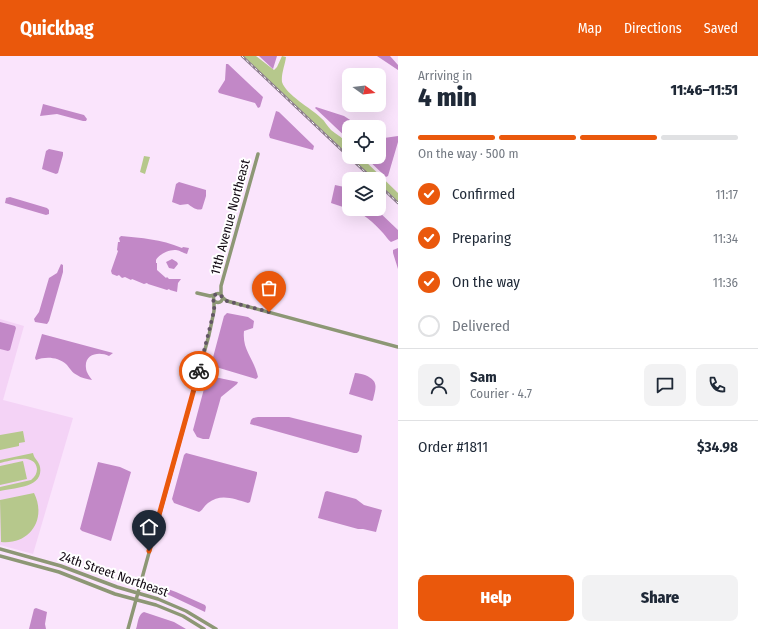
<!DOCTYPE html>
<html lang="en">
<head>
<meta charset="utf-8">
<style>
	body { margin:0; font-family:"Fira Sans Condensed",sans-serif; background:#f2f2f3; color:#1f2937; height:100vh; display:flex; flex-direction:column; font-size:15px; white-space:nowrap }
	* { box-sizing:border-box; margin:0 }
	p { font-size:13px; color:#747a83 }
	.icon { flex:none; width:22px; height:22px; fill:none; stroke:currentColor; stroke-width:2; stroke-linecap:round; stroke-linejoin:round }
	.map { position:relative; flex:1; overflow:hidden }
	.side { display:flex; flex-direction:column; background:#fff; width:360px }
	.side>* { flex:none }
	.needle { width:26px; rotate:105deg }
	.tools { position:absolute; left:342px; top:12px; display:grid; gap:8px }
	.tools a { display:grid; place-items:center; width:44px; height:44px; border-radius:8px; background:#fff; box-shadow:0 4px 16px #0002; font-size:20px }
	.pin { position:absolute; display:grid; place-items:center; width:34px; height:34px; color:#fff; margin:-41px -17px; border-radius:50% 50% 50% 0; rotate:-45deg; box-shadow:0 0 4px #0007 }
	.pin .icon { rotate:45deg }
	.courier { position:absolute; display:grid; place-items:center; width:40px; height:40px; margin:-20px; border:3px solid #ea580c; border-radius:50%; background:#fff; color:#222; box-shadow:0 1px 5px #0007 }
	.summary em { font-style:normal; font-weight:800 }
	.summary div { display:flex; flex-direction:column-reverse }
	.summary { display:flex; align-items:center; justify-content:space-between; height:68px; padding:0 20px }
	h1 { font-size:26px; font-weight:800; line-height:30px }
	.bar { display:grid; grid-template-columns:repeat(4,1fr); gap:6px 4px; align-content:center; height:48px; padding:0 20px }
	.bar i { height:5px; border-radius:3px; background:#e0e1e3 }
	.bar .selected { background:#ea580c }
	.bar p { grid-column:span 4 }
	.line { display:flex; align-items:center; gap:10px; padding:0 20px; border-top:1px solid #e0e1e3 }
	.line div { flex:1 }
	.round { display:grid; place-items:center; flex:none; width:42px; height:42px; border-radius:8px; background:#f2f2f3 }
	ol { padding:0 20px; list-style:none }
	li { display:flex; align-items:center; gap:12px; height:44px }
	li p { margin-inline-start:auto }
	li .icon { padding:4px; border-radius:50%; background:#ea580c; color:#fff; stroke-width:4 }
	li:last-child { color:#747a83 }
	li i { width:22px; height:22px; border:2px solid #e0e1e3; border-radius:50% }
	.primary-button { display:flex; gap:8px; margin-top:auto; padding:8px 20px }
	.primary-button a { flex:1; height:46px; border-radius:8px; background:#ea580c; color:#fff; font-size:16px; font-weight:800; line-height:46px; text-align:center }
	.primary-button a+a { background:#f2f2f3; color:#1f2937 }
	header { display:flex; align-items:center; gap:24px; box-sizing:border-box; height:56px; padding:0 20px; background:#ea580c; color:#fff }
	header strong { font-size:19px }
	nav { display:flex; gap:22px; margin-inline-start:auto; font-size:14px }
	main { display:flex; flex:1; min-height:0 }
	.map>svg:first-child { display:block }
	.built { fill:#f4d3f6 }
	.green { fill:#b6c88c }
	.water { fill:#c288c7 }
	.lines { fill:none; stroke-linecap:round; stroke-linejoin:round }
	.minor { stroke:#8d9775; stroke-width:3.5 }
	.rail-casing { stroke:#8c7c8d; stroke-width:2.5 }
	.rail { stroke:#fff; stroke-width:1; stroke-dasharray:3; stroke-linecap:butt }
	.done { stroke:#635665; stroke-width:4; stroke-dasharray:0 7.2 }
	.route { stroke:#ea580c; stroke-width:5 }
	.labels { text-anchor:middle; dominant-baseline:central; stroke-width:4; stroke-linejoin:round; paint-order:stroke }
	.street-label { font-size:13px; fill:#120913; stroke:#fff }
</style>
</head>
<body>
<header>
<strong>Quickbag</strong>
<nav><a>Map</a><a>Directions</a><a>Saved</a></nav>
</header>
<main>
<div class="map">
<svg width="398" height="573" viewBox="0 0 398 573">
	<rect width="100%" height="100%" fill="#fae4fc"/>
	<path class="built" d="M0,263L24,270L3,344L73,362L33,498L0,489Z"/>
	<path class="green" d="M243,0H256L274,14L277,11L282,0L286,1C285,9 281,18 282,26C286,39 311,52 321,62C325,65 327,70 331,74C342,83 349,83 349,100Z
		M144,100L150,101L145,118L140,116Z
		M350,101H361L398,137V146L379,128V123H373Z
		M23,375L25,386L19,387V390L0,394V379Z
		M33,397C34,403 39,405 40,411C44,432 13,432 0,435V431L31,424C35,421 37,417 37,413C35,396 10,405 0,407V404Z
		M23,405L27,423L0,429V410Z
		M34,437C47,463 30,489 1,486L0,444Z"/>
	<path class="water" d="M259,0H277L273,13Z
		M377,0H390L398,9V14Z
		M226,8H228L263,41L260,51L258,52L255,47L219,37L218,35L225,24Z
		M43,48L84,59L87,63L86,65H83L57,58L40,60Z
		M316,51L344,60L361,71H349V84L315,52Z
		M276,55L279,56L314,90L313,94L270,82L269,79Z
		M379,79L384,82L398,80V86L388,120L386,121L365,101H379Z
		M49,93L63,96V99L58,117L56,118L42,113L46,95Z
		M179,126L206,134V140L202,153C197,155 192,151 188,148L180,149L172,146L176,128Z
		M335,129L349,132V153L331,147Z
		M10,141L47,152L49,154V158L46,159L5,147L6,142Z
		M349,153H376L398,174V183L391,186C388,184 386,180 383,177C373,166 364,157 349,153Z
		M121,180C142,182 160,183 182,192L183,191L189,192L187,198C183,197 179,194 176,194C169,193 158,199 156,204V207H157V214L166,222L167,221L169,223H181L178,227L177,236L170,234L169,233L167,234L148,228L147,227L144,228L132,223L131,224L125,221L122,222L119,219L117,220L112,218L111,215L118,195L117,194L118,186H120L119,182Z
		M398,192V213L393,197V194Z
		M172,203L177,206L178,208L174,213L169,212L166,206Z
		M61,208L63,209V216L49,265L47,268L35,266L34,263L39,256L49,222L57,217Z
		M227,257L248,261L254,265L253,272L244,275C242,295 254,302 258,321L256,323L216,311L211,309L224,260Z
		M0,266L15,270L16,272L10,294L8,295L0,293Z
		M42,278L113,297L109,300C99,295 84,298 86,312C86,316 90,321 92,324C87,323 81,322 77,319C72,317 70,312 66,308C58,301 46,300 36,304L35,302Z
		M355,317C359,317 361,318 365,319C379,325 376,331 373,344L372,345L349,338Z
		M210,320L238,326L237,328L221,341L210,380L209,383H203L197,381L193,374L205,329L207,323Z
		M258,361H289L361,379L362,380L359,395L357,397H354L250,368L251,364L253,362Z
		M186,397L257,416V418L250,446L248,447C234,443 221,437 208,447C204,450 203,454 199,456L174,447L172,443L184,399Z
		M98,406L120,411L131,416L111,485L82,475L80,473Z
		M327,435L356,443L364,449L382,454L376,476L363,473H358L318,462L325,436Z
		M149,526L176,536L205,549L206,551L205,556L169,539L147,532V528Z
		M36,552L47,556L45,568L46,573H29L34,553Z
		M144,556L174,566L186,573H136C138,567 138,558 144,556Z"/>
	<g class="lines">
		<path class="minor" d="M197,237L210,240L214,239
			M213.5 242a4.5 4.5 0 1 1 9 0a4.5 4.5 0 1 1-9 0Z
			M221,239V230L258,98
			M222,241L227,245L398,291
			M0,493L61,510L117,531L158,543L186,555L216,573
			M0,500L59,516L115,538L156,549L183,560L204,573
			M128,573L209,279L214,255V245"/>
		<defs>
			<path id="rail" d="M242,0L349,101
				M349,101L373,123
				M379,129L398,147"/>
		</defs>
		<use href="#rail" class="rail-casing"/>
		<use href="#rail" class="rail"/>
	</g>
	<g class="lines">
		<path class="done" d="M199,315L214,255C215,250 212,243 214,239L219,238L227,245L269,256"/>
		<path class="route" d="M149,495L199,315"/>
	</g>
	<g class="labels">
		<g class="street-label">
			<text transform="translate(230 161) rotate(-75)">11th Avenue Northeast</text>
			<text transform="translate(114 518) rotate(19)">24th Street Northeast</text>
		</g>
	</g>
</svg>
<div class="tools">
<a><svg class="needle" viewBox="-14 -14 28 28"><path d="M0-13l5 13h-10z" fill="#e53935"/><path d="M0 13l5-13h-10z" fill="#747a83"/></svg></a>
<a><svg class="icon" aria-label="locate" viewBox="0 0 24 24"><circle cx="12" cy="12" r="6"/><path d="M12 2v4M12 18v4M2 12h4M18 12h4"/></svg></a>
<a><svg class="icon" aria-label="layers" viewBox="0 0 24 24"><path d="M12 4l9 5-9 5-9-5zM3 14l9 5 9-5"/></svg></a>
</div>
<div class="pin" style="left:269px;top:256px;background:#ea580c"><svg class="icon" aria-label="bag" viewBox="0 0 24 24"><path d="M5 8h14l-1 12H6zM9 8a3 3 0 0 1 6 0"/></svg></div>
<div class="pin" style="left:149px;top:495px;background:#1f2937"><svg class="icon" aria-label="home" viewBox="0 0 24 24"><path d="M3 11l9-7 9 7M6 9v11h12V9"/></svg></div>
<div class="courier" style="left:199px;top:315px"><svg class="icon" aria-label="bike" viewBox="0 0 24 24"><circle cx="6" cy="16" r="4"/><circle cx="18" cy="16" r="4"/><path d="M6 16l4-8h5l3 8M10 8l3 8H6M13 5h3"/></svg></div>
</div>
<section class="side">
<div class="summary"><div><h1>4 min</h1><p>Arriving in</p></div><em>11:46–11:51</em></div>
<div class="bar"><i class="selected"></i><i class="selected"></i><i class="selected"></i><i></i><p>On the way · 500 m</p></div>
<ol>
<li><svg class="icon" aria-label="check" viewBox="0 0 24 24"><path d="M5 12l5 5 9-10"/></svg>Confirmed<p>11:17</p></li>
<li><svg class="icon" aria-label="check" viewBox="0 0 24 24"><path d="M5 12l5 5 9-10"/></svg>Preparing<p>11:34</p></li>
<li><svg class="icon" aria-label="check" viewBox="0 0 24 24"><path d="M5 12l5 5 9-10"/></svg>On the way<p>11:36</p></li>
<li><i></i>Delivered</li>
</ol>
<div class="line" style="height:72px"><a class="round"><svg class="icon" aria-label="person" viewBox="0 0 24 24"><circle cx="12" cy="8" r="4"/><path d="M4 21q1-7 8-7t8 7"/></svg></a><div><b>Sam</b><p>Courier · 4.7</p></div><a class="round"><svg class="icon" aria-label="chat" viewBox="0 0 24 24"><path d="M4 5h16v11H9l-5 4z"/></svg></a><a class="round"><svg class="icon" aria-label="phone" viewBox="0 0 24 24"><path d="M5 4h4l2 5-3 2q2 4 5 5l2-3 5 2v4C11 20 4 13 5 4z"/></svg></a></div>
<div class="line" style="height:52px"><div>Order #1811</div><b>$34.98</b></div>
<div class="primary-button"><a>Help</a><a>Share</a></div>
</section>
</main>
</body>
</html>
